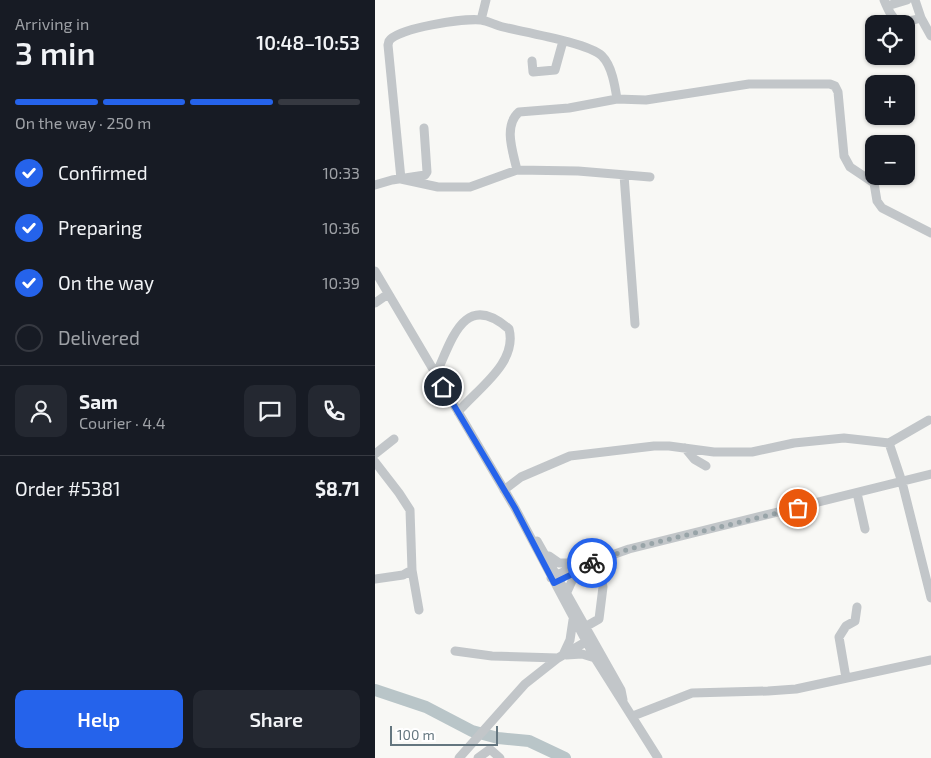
<!DOCTYPE html>
<html lang="en">
<head>
<meta charset="utf-8">
<style>
	body { margin:0; font-family:"Exo 2",sans-serif; background:#242831; color:#f1f3f6; height:100vh; display:flex; flex-direction:column; font-size:19px; white-space:nowrap }
	* { box-sizing:border-box; margin:0 }
	p { font-size:16px; color:#9ea1a6 }
	.icon { flex:none; width:28px; height:28px; fill:none; stroke:currentColor; stroke-width:2; stroke-linecap:round; stroke-linejoin:round }
	.map { position:relative; flex:1; overflow:hidden }
	.side { display:flex; flex-direction:column; background:#171b24; width:375px }
	.side>* { flex:none }
	.buttons { position:absolute; left:490px; top:15px; display:grid; gap:10px }
	.buttons a { display:grid; place-items:center; width:50px; height:50px; border-radius:10px; background:#171b24; box-shadow:0 1px 4px #0004; font-size:25px }
	.scale { position:absolute; left:15px; bottom:12px; width:108px; box-sizing:border-box; padding-left:5px; border:2px solid #64767f; border-top:0; font-size:14px; line-height:18px; white-space:nowrap; color:#64767f; -webkit-text-stroke:4px #fff; paint-order:stroke }
	.pin { position:absolute; display:grid; place-items:center; width:42px; height:42px; color:#fff; margin:-21px; border:2px solid #fff; border-radius:50%; box-shadow:0 1px 5px #0007 }
	.courier { position:absolute; display:grid; place-items:center; width:50px; height:50px; margin:-25px; border:4px solid #2563eb; border-radius:50%; background:#fff; color:#222; box-shadow:0 1px 6px #0007 }
	.overview em { font-style:normal; font-weight:600 }
	.overview div { display:flex; flex-direction:column-reverse }
	.overview { display:flex; align-items:center; justify-content:space-between; height:85px; padding:0 15px }
	h1 { font-size:32px; font-weight:600; line-height:38px }
	.bar { display:grid; grid-template-columns:repeat(4,1fr); gap:8px 5px; align-content:center; height:60px; padding:0 15px }
	.bar i { height:6px; border-radius:4px; background:#363941 }
	.bar .current { background:#2563eb }
	.bar p { grid-column:span 4 }
	.line { display:flex; align-items:center; gap:12px; padding:0 15px; border-top:1px solid #363941 }
	.line div { flex:1 }
	.round { display:grid; place-items:center; flex:none; width:52px; height:52px; border-radius:10px; background:#242831 }
	ol { padding:0 15px; list-style:none }
	li { display:flex; align-items:center; gap:15px; height:55px }
	li p { margin-inline-start:auto }
	li .icon { padding:5px; border-radius:50%; background:#2563eb; color:#fff; stroke-width:4 }
	li:last-child { color:#9ea1a6 }
	li i { width:28px; height:28px; border:2px solid #363941; border-radius:50% }
	.cta { display:flex; gap:10px; margin-top:auto; padding:10px 15px }
	.cta a { flex:1; height:58px; border-radius:10px; background:#2563eb; color:#fff; font-size:20px; font-weight:600; line-height:58px; text-align:center }
	.cta a+a { background:#242831; color:#f1f3f6 }
	main { display:flex; flex:1; min-height:0 }
	.map>svg:first-child { display:block }
	.lines { fill:none; stroke-linecap:round; stroke-linejoin:round }
	.river { stroke:#b9c5c8; stroke-width:12 }
	.minor { stroke:#c2c6c9; stroke-width:9 }
	.done { stroke:#98a4a8; stroke-width:5; stroke-dasharray:0 9 }
	.route { stroke:#2563eb; stroke-width:6 }
</style>
</head>
<body>
<main>
<section class="side">
<div class="overview"><div><h1>3 min</h1><p>Arriving in</p></div><em>10:48–10:53</em></div>
<div class="bar"><i class="current"></i><i class="current"></i><i class="current"></i><i></i><p>On the way · 250 m</p></div>
<ol>
<li><svg class="icon" aria-label="check" viewBox="0 0 24 24"><path d="M5 12l5 5 9-10"/></svg>Confirmed<p>10:33</p></li>
<li><svg class="icon" aria-label="check" viewBox="0 0 24 24"><path d="M5 12l5 5 9-10"/></svg>Preparing<p>10:36</p></li>
<li><svg class="icon" aria-label="check" viewBox="0 0 24 24"><path d="M5 12l5 5 9-10"/></svg>On the way<p>10:39</p></li>
<li><i></i>Delivered</li>
</ol>
<div class="line" style="height:90px"><a class="round"><svg class="icon" aria-label="person" viewBox="0 0 24 24"><circle cx="12" cy="8" r="4"/><path d="M4 21q1-7 8-7t8 7"/></svg></a><div><b>Sam</b><p>Courier · 4.4</p></div><a class="round"><svg class="icon" aria-label="chat" viewBox="0 0 24 24"><path d="M4 5h16v11H9l-5 4z"/></svg></a><a class="round"><svg class="icon" aria-label="phone" viewBox="0 0 24 24"><path d="M5 4h4l2 5-3 2q2 4 5 5l2-3 5 2v4C11 20 4 13 5 4z"/></svg></a></div>
<div class="line" style="height:65px"><div>Order #5381</div><b>$8.71</b></div>
<div class="cta"><a>Help</a><a>Share</a></div>
</section>
<div class="map">
<svg width="556" height="758" viewBox="0 0 556 758">
	<rect width="100%" height="100%" fill="#f8f8f5"/>
	<g class="lines">
		<path class="river" d="M0,690L51,707L97,731L123,738L154,741L190,758"/>
		<path class="minor" d="M509,0C519,24 522,25 546,18
			M540,0L546,18L556,36
			M512,6L532,0
			M106,20L111,0
			M157,61L158,72L180,70L188,41
			M142,170C138,152 128,126 144,112L194,108L242,99L271,100L374,84H455L460,86L463,92L469,156L475,167L499,183L502,201L507,208L556,233
			M249,175L260,324
			M26,179L13,45L14,41C22,28 90,18 106,20C113,21 120,25 128,27C148,32 214,43 227,56C237,66 240,86 242,99
			M26,179L63,187H95L142,170L203,171L275,177
			M0,185L17,180L50,175L52,172L49,128
			M0,271L140,508L220,658L283,758
			M0,303L13,294
			M61,374C77,340 89,290 134,329C143,363 102,389 83,412
			M514,443L527,482L556,598
			M310,448L319,459L331,466
			M0,454L19,439
			M0,462L24,493L35,510L37,570L44,610
			M129,490L146,477L195,456L279,446H294L339,452H377L419,443L469,438L514,443L554,420
			M482,493L490,529
			M162,541L246,690L248,700
			M174,556L184,563H203
			M176,578L213,560L217,562L254,549L556,474
			M0,579L28,575L37,570
			M192,592L197,581L208,569
			M210,627L224,619L228,587L223,560
			M80,651L117,656L183,658
			M188,655L195,640L198,620
			M191,655L207,654L220,658
			M471,678L464,637L471,626L480,621L482,607
			M258,716L317,693L393,691L421,689L556,660
			M84,758L150,684L183,658L214,640
			M103,758L114,750H116L125,758"/>
	</g>
	<g class="lines">
		<path class="done" d="M217,563L254,549L423,508"/>
		<path class="route" d="M68,387L140,508L179,583L216,565L217,563"/>
	</g>
</svg>
<div class="buttons">
<a><svg class="icon" aria-label="locate" viewBox="0 0 24 24"><circle cx="12" cy="12" r="6"/><path d="M12 2v4M12 18v4M2 12h4M18 12h4"/></svg></a>
<a>+</a>
<a>−</a>
</div>
<div class="scale">100 m</div>
<div class="pin" style="left:423px;top:508px;background:#ea580c"><svg class="icon" aria-label="bag" viewBox="0 0 24 24"><path d="M5 8h14l-1 12H6zM9 8a3 3 0 0 1 6 0"/></svg></div>
<div class="pin" style="left:68px;top:387px;background:#1f2937"><svg class="icon" aria-label="home" viewBox="0 0 24 24"><path d="M3 11l9-7 9 7M6 9v11h12V9"/></svg></div>
<div class="courier" style="left:217px;top:563px"><svg class="icon" aria-label="bike" viewBox="0 0 24 24"><circle cx="6" cy="16" r="4"/><circle cx="18" cy="16" r="4"/><path d="M6 16l4-8h5l3 8M10 8l3 8H6M13 5h3"/></svg></div>
</div>
</main>
</body>
</html>
